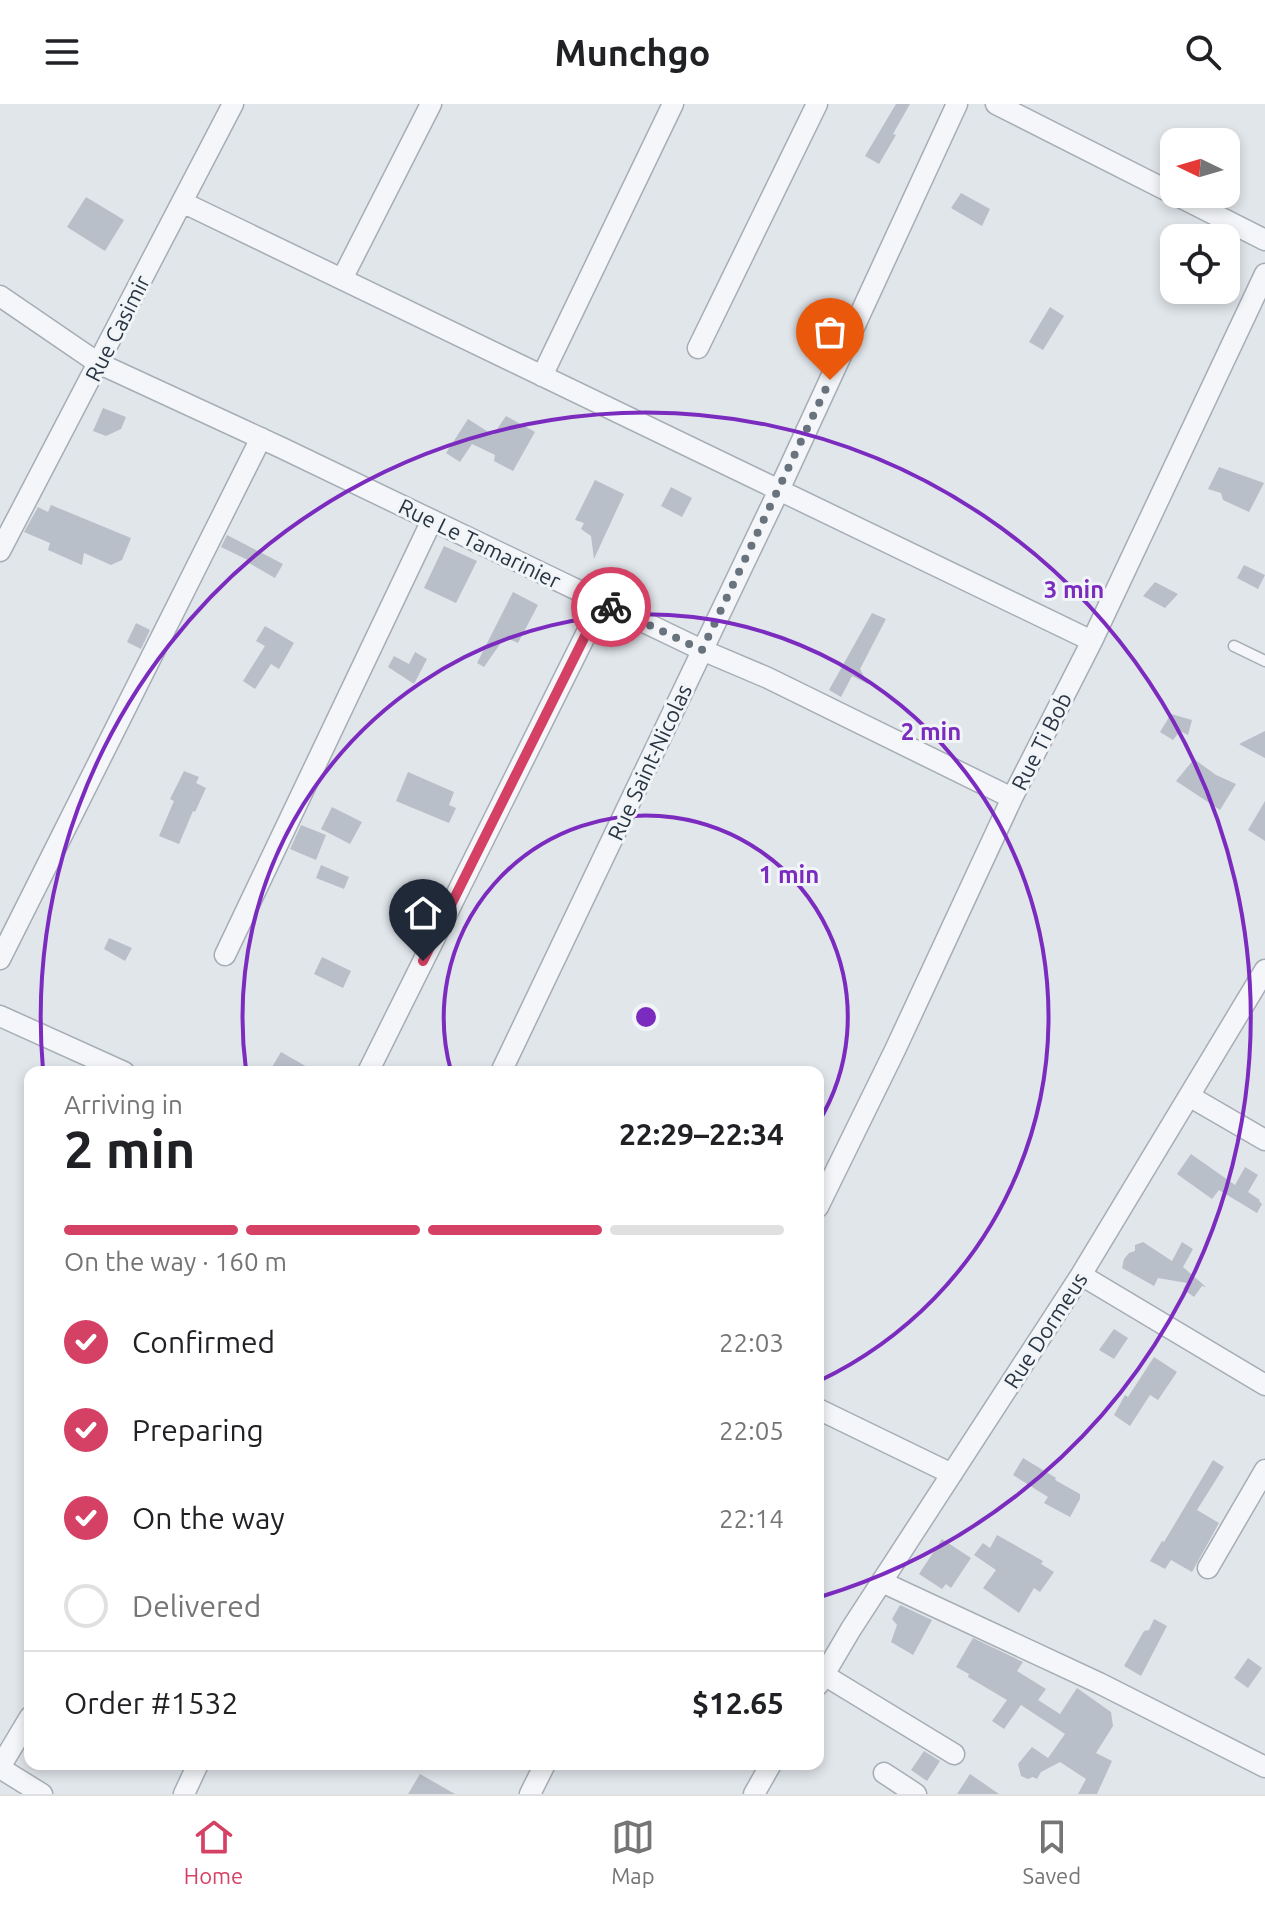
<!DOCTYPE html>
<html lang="en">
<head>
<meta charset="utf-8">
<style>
	body { margin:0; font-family:Ubuntu,sans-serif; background:#f6f6f6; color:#202124; height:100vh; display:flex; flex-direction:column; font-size:30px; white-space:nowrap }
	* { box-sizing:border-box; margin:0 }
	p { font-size:26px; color:#757577 }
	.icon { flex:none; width:44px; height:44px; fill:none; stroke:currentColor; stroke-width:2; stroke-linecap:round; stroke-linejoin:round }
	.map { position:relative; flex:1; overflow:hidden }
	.panel { position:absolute; left:24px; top:962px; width:800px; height:704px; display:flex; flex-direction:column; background:#fff; border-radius:16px; box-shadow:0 4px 12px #0003 }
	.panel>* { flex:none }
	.needle { width:52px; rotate:275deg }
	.fabs { position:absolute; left:1160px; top:24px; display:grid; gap:16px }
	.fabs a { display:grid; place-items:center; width:80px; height:80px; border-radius:16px; background:#fff; box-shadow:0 4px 12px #0003; font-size:40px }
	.pin { position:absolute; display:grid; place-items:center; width:68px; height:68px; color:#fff; margin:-82px -34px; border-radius:50% 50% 50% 0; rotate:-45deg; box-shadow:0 0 8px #0007 }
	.pin .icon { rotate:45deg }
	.courier { position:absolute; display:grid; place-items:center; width:80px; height:80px; margin:-40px; border:6px solid #d54164; border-radius:50%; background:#fff; color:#222; box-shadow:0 2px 10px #0007 }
	.overview em { font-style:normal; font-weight:700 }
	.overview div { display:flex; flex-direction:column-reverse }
	.overview { display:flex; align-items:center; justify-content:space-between; height:136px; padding:0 40px }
	h1 { font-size:52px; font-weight:700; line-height:60px }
	.bar { display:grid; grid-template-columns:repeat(4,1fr); gap:12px 8px; align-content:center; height:96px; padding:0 40px }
	.bar i { height:10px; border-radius:6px; background:#e0e0e0 }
	.bar .current { background:#d54164 }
	.bar p { grid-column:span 4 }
	.line { display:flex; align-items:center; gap:20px; padding:0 40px; border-top:2px solid #e0e0e0 }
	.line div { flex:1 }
	ol { padding:0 40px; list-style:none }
	li { display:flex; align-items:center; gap:24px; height:88px }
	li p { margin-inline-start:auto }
	li .icon { padding:8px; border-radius:50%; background:#d54164; color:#fff; stroke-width:4 }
	li:last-child { color:#757577 }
	li i { width:44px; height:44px; border:4px solid #e0e0e0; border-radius:50% }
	header { display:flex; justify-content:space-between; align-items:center; height:104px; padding:0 40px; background:#fff; font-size:36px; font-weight:700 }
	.tab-bar { display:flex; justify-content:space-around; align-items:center; height:112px; border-top:2px solid #e0e0e0; background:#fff; font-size:22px; color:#757577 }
	.tab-bar a { display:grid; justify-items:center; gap:4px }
	.tab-bar .current { color:#d54164 }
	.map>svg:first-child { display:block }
	.building { fill:#b8bfc8 }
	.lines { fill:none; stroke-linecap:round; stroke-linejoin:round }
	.lane-casing { stroke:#a6adb5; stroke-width:13 }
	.street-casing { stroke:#a6adb5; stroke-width:23 }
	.lane { stroke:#f4f6f9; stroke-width:10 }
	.street { stroke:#f4f6f9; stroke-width:20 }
	.done { stroke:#69737e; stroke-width:8; stroke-dasharray:0 14.4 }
	.route { stroke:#d54164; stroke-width:10 }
	.ring { fill:none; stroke:#7b2cbf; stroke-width:4 }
	.labels { text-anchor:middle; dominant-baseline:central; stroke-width:6; stroke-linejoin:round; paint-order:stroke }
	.street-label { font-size:22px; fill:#293543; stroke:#f1f5f8 }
	.centre { fill:#7b2cbf; stroke:#f1f5f8; stroke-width:4 }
	.ring-label { font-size:24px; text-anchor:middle; font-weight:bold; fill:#7b2cbf; stroke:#f1f5f8; stroke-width:6; stroke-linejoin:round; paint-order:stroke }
</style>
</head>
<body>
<header><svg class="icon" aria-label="menu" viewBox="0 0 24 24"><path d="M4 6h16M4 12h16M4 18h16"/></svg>Munchgo<svg class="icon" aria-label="search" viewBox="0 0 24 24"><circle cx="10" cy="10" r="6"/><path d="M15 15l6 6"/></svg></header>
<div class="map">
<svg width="1265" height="1690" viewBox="0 0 1265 1690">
	<rect width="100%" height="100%" fill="#e1e6eb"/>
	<path class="building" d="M896,0H910L893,30L896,31L879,60L865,52Z
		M961,89L990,105L982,122L951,104Z
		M86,93L124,116L105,147L67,123Z
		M1050,203L1064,212L1043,246L1029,238Z
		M103,304L126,313L121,325L106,332L93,327Z
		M506,312L535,328L513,367L494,357L495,351L472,340L460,358L446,349L468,315L493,331Z
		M1219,363L1264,379L1249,408L1223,396L1221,389L1208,385Z
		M595,376L624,390L594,455L591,432L581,425L584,419L575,416Z
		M671,383L692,394L682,413L661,402Z
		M51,401L131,434L122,456L111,461L84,449L82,461L48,446L50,439L24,428L38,403L48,408Z
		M227,431L283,460L275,474L249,459L250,457L221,443Z
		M444,442L477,457L456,499L424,484Z
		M1244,461L1265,471L1258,485L1237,474Z
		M1155,478L1178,490L1165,504L1143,492Z
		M513,488L538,501L518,539L505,533L484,563L477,559Z
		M872,509L886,515L860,565L868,580L852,572L841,593L829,586Z
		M136,519L150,526L141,545L127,538Z
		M265,522L294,539L279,565L271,560L255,585L243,577L265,542L256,537Z
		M415,548L427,555L414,580L388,563L394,552L409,560Z
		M1171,610L1192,616L1188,631L1180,627L1173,636L1160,628Z
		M1265,627V654L1239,640Z
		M1194,655L1216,671L1236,680L1220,706L1176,677Z
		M184,667L199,673L196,679L206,684L195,708L193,707L179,740L159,732L174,697L170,695Z
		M408,668L454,688L449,701L456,704L449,719L396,697Z
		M1265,697V737L1248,726Z
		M332,703L362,718L350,740L321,725Z
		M301,721L326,731L316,756L290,745Z
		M321,761L349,773L344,785L316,774Z
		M109,834L132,844L125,857L104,845Z
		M322,853L351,867L343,884L314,870Z
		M281,948L316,968H282L272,963Z
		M1191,1050L1235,1081L1245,1063L1258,1071L1248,1088L1260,1096L1259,1097L1262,1100L1257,1109L1219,1086L1212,1095L1177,1070Z
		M1143,1138L1172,1157L1182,1138L1193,1145L1183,1163L1206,1183L1202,1182L1194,1193L1183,1185L1187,1179L1158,1174L1154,1182L1122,1164L1124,1155L1129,1149L1135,1147V1141Z
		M1114,1225L1128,1234L1114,1255L1099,1246Z
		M1154,1253L1177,1268L1158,1296L1150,1291L1130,1322L1114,1311L1125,1291L1128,1293Z
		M1023,1354L1056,1374L1055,1376L1080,1390V1395L1070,1413L1044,1399L1048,1393L1013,1371Z
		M1213,1356L1224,1363L1197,1406L1219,1419L1192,1468L1171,1456L1165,1465L1150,1457L1162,1437L1164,1438Z
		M997,1431L1043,1457L1041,1460L1054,1468L1040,1488L1034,1484L1019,1509L983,1484L996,1466L974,1451L983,1439L990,1444Z
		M942,1435L971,1454L951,1484L946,1480L942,1485L919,1470Z
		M900,1501L932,1516L913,1551L891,1538L897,1521L892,1515Z
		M1154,1515L1167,1522L1141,1572L1124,1562L1144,1527L1149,1526Z
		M973,1534L1023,1558L1017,1567L1046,1585L1038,1596L1060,1610L1077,1584L1111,1608L1113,1622L1096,1649L1112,1657L1097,1690H1078L1086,1675L1060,1658L1041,1668L1037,1675L1033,1673L1028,1675L1021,1672L1018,1660L1032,1643L1048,1654L1065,1630L1021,1601L1004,1625L992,1617L1007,1596L968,1573L969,1570L956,1563Z
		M1248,1554L1262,1564L1248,1584L1234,1574Z
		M924,1647L940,1657L927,1677L911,1666Z
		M420,1670L455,1690H408Z
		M970,1670L999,1690H957Z"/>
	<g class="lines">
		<defs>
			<path id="lane" d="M1234,542L1265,557"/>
			<path id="street" d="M996,0L1174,90
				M1174,90L1265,136
				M182,98L1092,537
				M342,175L431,0
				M0,192L98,259L282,344L702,546L768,574L1012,694
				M698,244L817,0
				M542,272L673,0
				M0,447L233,0
				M225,851L432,416
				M0,855L261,334
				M0,912L124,968
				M368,968L602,498
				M501,968L779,386L957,0
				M1189,992L1265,1036
				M818,1103L895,946L1012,694L1092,537L1265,170
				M1081,1171L1265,1281
				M818,1305L952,1370
				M1208,1464L1265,1366
				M882,1478L1099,1579L1265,1663
				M824,1571L954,1650
				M818,1581L851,1525L1081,1171L1265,866
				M0,1663L30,1613
				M0,1664L42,1690
				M884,1669L916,1690
				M184,1690L198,1660
				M530,1690L545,1660
				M754,1690L771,1660"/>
		</defs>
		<use href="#lane" class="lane-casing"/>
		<use href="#street" class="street-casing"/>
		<use href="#lane" class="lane"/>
		<use href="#street" class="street"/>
	</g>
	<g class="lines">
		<path class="done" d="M611,503L702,546L830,276"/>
		<path class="route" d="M423,857L602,498L611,503"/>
	</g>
	<g class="ring">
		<path d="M451 967A202 202 0 1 1 818 1019"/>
		<path d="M246 966A403 403 0 1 1 819 1277"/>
		<path d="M43 966A605 605 0 1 1 823 1492"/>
	</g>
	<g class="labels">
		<g class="street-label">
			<text transform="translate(117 224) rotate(-63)">Rue Casimir</text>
			<text transform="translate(480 439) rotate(26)">Rue Le Tamarinier</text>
			<text transform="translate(1041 637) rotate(-63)">Rue Ti Bob</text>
			<text transform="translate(649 658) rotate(-65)">Rue Saint-Nicolas</text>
			<text transform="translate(1045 1226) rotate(-57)">Rue Dormeus</text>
		</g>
	</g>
	<circle cx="646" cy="913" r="12" class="centre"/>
	<g class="ring-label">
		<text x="1074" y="494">3 min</text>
		<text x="931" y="636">2 min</text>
		<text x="789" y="779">1 min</text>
	</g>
</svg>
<div class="fabs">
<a><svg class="needle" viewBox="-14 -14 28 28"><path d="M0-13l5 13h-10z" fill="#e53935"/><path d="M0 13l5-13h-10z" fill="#757577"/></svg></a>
<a><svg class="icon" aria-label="locate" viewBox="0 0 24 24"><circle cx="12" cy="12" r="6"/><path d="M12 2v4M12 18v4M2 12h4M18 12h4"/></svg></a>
</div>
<div class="pin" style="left:830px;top:276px;background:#ea580c"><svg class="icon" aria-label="bag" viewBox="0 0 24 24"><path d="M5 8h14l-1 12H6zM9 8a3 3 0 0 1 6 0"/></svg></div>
<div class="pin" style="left:423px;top:857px;background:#1f2937"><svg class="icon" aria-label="home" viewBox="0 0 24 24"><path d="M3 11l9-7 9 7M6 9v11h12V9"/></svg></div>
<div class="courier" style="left:611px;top:503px"><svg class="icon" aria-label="bike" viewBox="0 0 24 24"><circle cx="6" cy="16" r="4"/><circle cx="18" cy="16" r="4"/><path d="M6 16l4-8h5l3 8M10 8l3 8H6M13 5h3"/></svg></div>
<section class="panel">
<div class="overview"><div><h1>2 min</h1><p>Arriving in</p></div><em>22:29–22:34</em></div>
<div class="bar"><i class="current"></i><i class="current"></i><i class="current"></i><i></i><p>On the way · 160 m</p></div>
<ol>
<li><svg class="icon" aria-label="check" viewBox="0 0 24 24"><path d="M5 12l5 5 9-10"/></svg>Confirmed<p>22:03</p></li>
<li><svg class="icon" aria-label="check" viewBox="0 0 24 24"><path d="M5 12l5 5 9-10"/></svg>Preparing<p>22:05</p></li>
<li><svg class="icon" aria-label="check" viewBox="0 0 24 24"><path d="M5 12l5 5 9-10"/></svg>On the way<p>22:14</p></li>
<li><i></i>Delivered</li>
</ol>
<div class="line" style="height:104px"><div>Order #1532</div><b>$12.65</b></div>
</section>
</div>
<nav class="tab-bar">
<a class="current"><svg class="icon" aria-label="home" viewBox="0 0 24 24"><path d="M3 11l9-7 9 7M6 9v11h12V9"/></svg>Home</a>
<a><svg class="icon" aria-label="map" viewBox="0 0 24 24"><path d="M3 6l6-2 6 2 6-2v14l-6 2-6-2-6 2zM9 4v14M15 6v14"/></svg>Map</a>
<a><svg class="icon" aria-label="saved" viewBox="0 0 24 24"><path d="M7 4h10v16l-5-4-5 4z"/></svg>Saved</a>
</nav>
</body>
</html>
